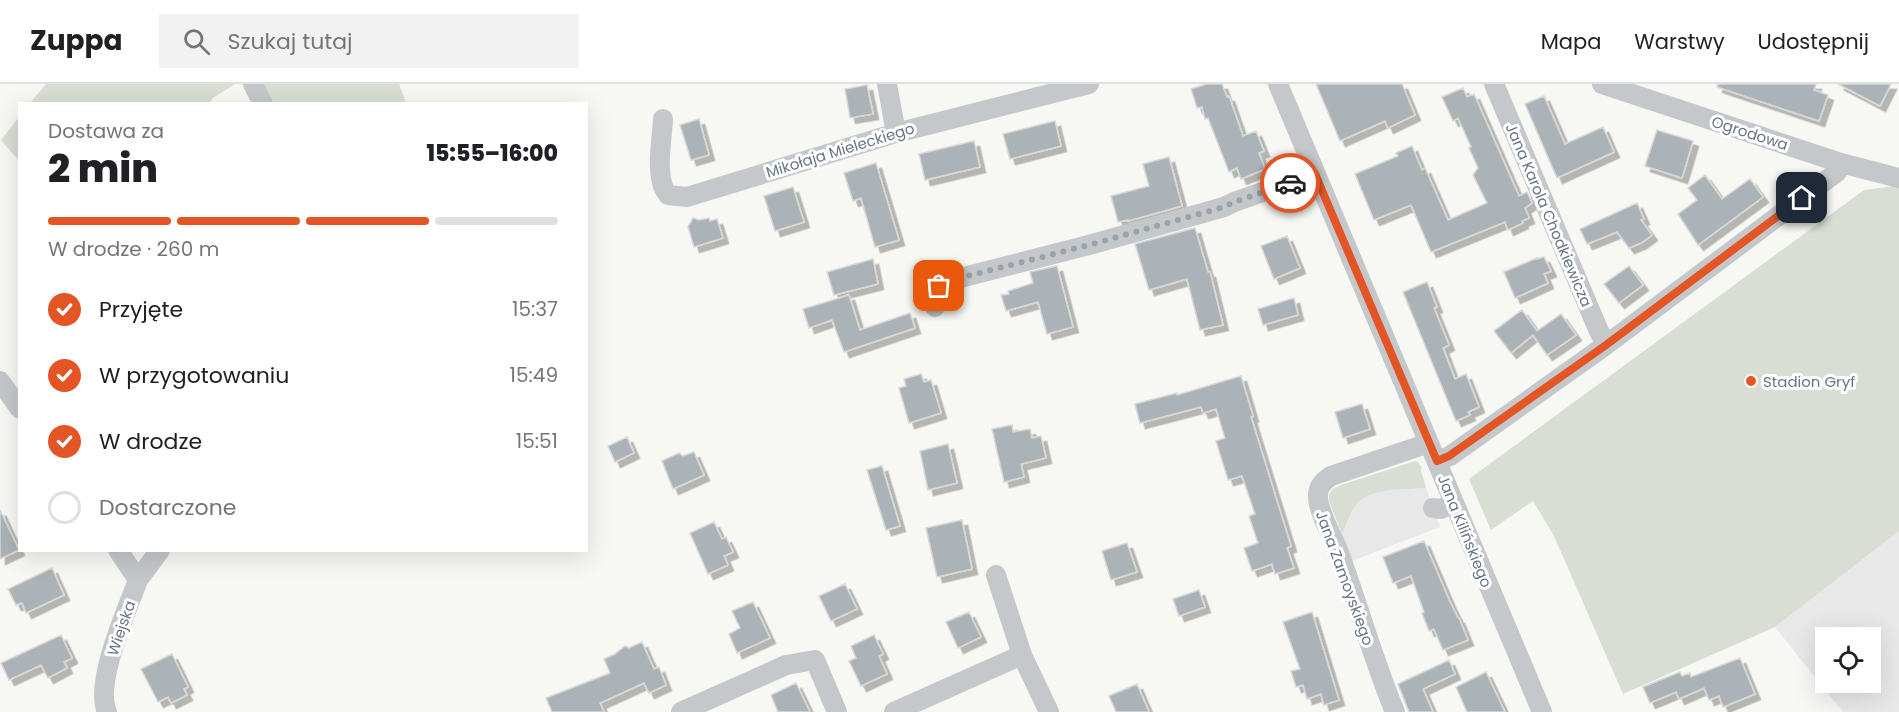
<!DOCTYPE html>
<html lang="pl">
<head>
<meta charset="utf-8">
<style>
	body { margin:0; font-family:Poppins,sans-serif; background:#f2f2f2; color:#202124; height:100vh; display:flex; flex-direction:column; font-size:22px; white-space:nowrap }
	* { box-sizing:border-box; margin:0 }
	p { font-size:20px; color:#757577 }
	.icon { flex:none; width:33px; height:33px; fill:none; stroke:currentColor; stroke-width:2; stroke-linecap:round; stroke-linejoin:round }
	.map { position:relative; flex:1; overflow:hidden }
	.drawer { position:absolute; left:18px; top:18px; width:570px; height:450px; display:flex; flex-direction:column; background:#fff; border-radius:0px; box-shadow:0 6px 24px #0002 }
	.drawer>* { flex:none }
	.controls { position:absolute; left:1815px; top:543px; display:grid; gap:12px }
	.controls a { display:grid; place-items:center; width:66px; height:66px; border-radius:0px; background:#fff; box-shadow:0 6px 24px #0002; font-size:30px }
	.pin { position:absolute; display:grid; place-items:center; width:51px; height:51px; color:#fff; margin:-26px; border-radius:12px; box-shadow:0 3px 9px #0006 }
	.courier { position:absolute; display:grid; place-items:center; width:60px; height:60px; margin:-30px; border:4px solid #e45526; border-radius:50%; background:#fff; color:#222; box-shadow:0 2px 8px #0007 }
	.overview em { font-style:normal; font-weight:800 }
	.overview div { display:flex; flex-direction:column-reverse }
	.overview { display:flex; align-items:center; justify-content:space-between; height:102px; padding:0 30px }
	h1 { font-size:39px; font-weight:800; line-height:45px }
	.bar { display:grid; grid-template-columns:repeat(4,1fr); gap:9px 6px; align-content:center; height:72px; padding:0 30px }
	.bar i { height:8px; border-radius:4px; background:#e0e0e0 }
	.bar .on { background:#e45526 }
	.bar p { grid-column:span 4 }
	ol { padding:0 30px; list-style:none }
	li { display:flex; align-items:center; gap:18px; height:66px }
	li p { margin-inline-start:auto }
	li .icon { padding:6px; border-radius:50%; background:#e45526; color:#fff; stroke-width:4 }
	li:last-child { color:#757577 }
	li i { width:33px; height:33px; border:3px solid #e0e0e0; border-radius:50% }
	header { display:flex; align-items:center; gap:36px; box-sizing:border-box; height:84px; padding:0 30px; background:#fff; border-bottom:2px solid #e0e0e0 }
	header strong { font-size:28px }
	nav { display:flex; gap:33px; margin-inline-start:auto; font-size:21px }
	.search { width:420px; height:54px; background:#f2f2f2; display:flex; align-items:center; gap:15px; box-sizing:border-box; padding:0 21px; border-radius:0px; color:#757577; font-size:22px }
	.map>svg:first-child { display:block }
	.built { fill:#e7e8e7; fill-rule:evenodd }
	.green { fill:#d8ded4 }
	.building { fill:#abb3b9; stroke:#d8d8d6; stroke-width:1.5; filter:url(#shadow) }
	.lines { fill:none; stroke-linecap:round; stroke-linejoin:round }
	.minor { stroke:#c4c8cb; stroke-width:20 }
	.done { stroke:#98a3ac; stroke-width:6; stroke-dasharray:0 10.8 }
	.route { stroke:#e45526; stroke-width:8 }
	.poi-dot { fill:#e45526; stroke:#fff; stroke-width:2 }
	.labels { text-anchor:middle; dominant-baseline:central; stroke-width:6; stroke-linejoin:round; paint-order:stroke }
	.street-label { font-size:15px; fill:#657685; stroke:#fff }
	.poi-label { font-size:15px; fill:#657685; stroke:#fff; text-anchor:start }
</style>
</head>
<body>
<header>
<strong>Zuppa</strong>
<div class="search"><svg class="icon" aria-label="search" viewBox="0 0 24 24"><circle cx="10" cy="10" r="6"/><path d="M15 15l6 6"/></svg>Szukaj tutaj</div>
<nav><a>Mapa</a><a>Warstwy</a><a>Udostępnij</a></nav>
</header>
<div class="map">
<svg width="1899" height="628" viewBox="0 0 1899 628">
	<defs>
		<filter id="shadow"><feDropShadow dx="5.5" dy="5.5" stdDeviation="0" flood-color="#0004"/></filter>
	</defs>
	<rect width="100%" height="100%" fill="#f7f7f3"/>
	<path class="built" d="M1426,404L1440,443L1352,477L1342,450L1354,424L1358,419L1370,410L1387,406Z
		M1899,447V628H1843L1775,543ZM1826,554H1870V598H1826Z"/>
	<path class="green" d="M46,0H235L213,14L209,19H30Z
		M264,0H399L406,19H273Z
		M19,33V77L1,56Z
		M1895,102L1899,104V447L1775,543L1623,610L1554,452L1533,417L1491,446L1469,395L1864,106Z
		M1415,377L1418,378L1422,384L1421,386L1426,404C1404,406 1368,402 1354,424C1349,432 1346,442 1342,450L1329,417C1328,407 1333,404 1341,401Z"/>
	<path class="building" d="M1207,0H1222L1227,13L1229,12L1243,52L1256,47L1264,67L1259,69L1265,85L1241,95L1237,84L1229,88L1208,34L1205,35L1202,23L1197,24L1191,5Z
		M1316,0H1402L1415,31L1388,44L1385,37L1340,57Z
		M1718,0H1816L1814,6L1828,11L1819,37L1717,3Z
		M1838,0H1891L1880,22Z
		M867,1L873,30L850,34L845,5Z
		M1463,4L1467,13L1474,10L1519,112L1527,108L1532,119L1525,124L1529,134L1522,137L1523,139L1508,146L1505,138L1431,168L1411,121L1374,136L1355,90L1398,72L1396,69L1412,62L1422,86L1425,84L1448,136L1487,119L1473,91L1478,84L1469,64L1471,63L1458,34L1453,37L1442,13Z
		M1544,12L1565,60L1603,43L1614,68L1557,94L1525,20Z
		M699,35L709,71L691,76L680,41Z
		M1055,37L1061,62L1010,75L1003,50Z
		M1657,46L1693,57L1682,94L1645,82Z
		M974,57L980,83L925,96L919,70Z
		M1169,73L1182,122L1128,137V136L1118,138L1111,112L1149,102L1143,80Z
		M876,79L899,156L875,163L861,114L853,117L844,89Z
		M1705,91L1722,115L1750,95L1763,113L1698,161L1678,130L1697,116L1688,104Z
		M793,103L804,138L775,147L764,112Z
		M1637,119L1644,135L1641,136L1652,151L1641,159L1629,164L1617,148L1587,160L1580,145Z
		M693,134L699,136L709,134L710,137L717,135L723,154L694,163L688,143Z
		M1195,144L1208,188H1210L1223,241L1200,246L1187,195L1149,206L1135,160Z
		M1287,152L1300,184L1274,195L1261,162Z
		M1544,173L1551,187L1544,190L1548,199L1515,214L1504,188L1537,174V175Z
		M873,175L878,200L834,211L827,188Z
		M1057,182L1073,243L1047,250L1038,218L1006,227L1001,211L1009,210L1008,207L1033,199L1030,188Z
		M1629,182L1643,201L1619,219L1604,200Z
		M1427,198L1437,223L1434,224L1449,261L1443,264L1455,295L1466,290L1479,323L1468,328L1470,331L1456,337L1403,208Z
		M849,211L860,246L910,229L915,244L844,268L832,236L809,244L803,225Z
		M1294,214L1298,231L1263,241L1258,225Z
		M1522,226L1537,247L1561,230L1576,251L1547,271L1533,251L1511,269L1494,247Z
		M921,290L924,298L931,296L941,329L909,339L899,304L906,302L904,295Z
		M1241,292L1253,332L1251,333L1291,462L1287,464L1294,484L1275,490L1272,480L1252,487L1244,464L1258,459L1249,432L1255,430L1242,392L1228,396L1216,357L1225,354L1216,325L1203,329L1201,323L1140,339L1135,320L1177,309V311Z
		M1362,320L1370,345L1343,354L1335,328Z
		M1012,341L1013,348L1030,345L1032,354L1041,352L1046,374L1021,380L1024,393L1004,398L992,345Z
		M627,353L634,369L615,378L608,362Z
		M948,360L957,399L928,406L920,367Z
		M694,368L704,391L673,405L662,377L679,369L683,372Z
		M882,382L900,442L886,446L867,386Z
		M0,426L19,466L0,475Z
		M962,436L972,485L937,493L926,444Z
		M714,438L722,455L726,453L733,468L724,472L728,481L708,490L690,449Z
		M1424,457L1450,518L1458,534H1459L1468,556L1443,566L1434,545L1429,547L1422,529L1424,528L1411,492L1393,499L1383,473Z
		M1127,459L1137,488L1111,496L1102,467Z
		M52,484L64,511L26,529L22,519L16,521L8,505Z
		M845,500L857,525L831,537L819,512Z
		M1199,506L1205,523L1179,532L1173,515Z
		M753,518L770,554L737,569L729,550L740,544L732,527Z
		M969,528L981,553L958,564L946,538Z
		M1312,528L1339,616L1324,621L1321,610L1307,615L1303,601L1296,603L1291,587L1300,585L1283,538Z
		M61,551L72,574L64,578L67,584L48,594L41,581L9,596L1,579Z
		M874,551L883,570L879,572L887,590L861,602L849,577L856,574L851,562Z
		M642,558L654,585L659,583L666,601L649,609L644,599L600,619L604,628H552L546,614L610,589L604,575L615,570L625,562L629,564Z
		M172,570L188,603L184,605L187,611L171,619L168,613L158,618L141,585Z
		M1740,574L1755,610L1723,623L1719,612L1709,616L1704,604L1679,615L1676,608L1650,619L1643,603L1680,588L1682,592L1690,589L1691,593Z
		M1449,576L1455,590L1423,605L1433,628H1409L1398,600Z
		M1486,588L1505,628H1467L1456,603Z
		M796,599L810,628H778L771,611Z
		M1137,600L1149,628H1116L1109,612Z"/>
	<g class="lines">
		<path class="minor" d="M253,0L263,20
			M887,0L896,49
			M1278,0L1542,628
			M1494,0L1598,245L1606,261
			M1602,0L1841,79L1899,94
			M663,35C662,57 654,95 668,111L687,113L896,49L1089,0
			M935,223L934,207L944,198L1089,161L1224,123L1234,118L1315,90
			M0,297L20,325
			M1437,377L1450,372L1606,261L1837,88L1841,79
			M1433,424L1441,425L1454,419
			M996,491L1022,571L1049,628
			M138,496L160,466
			M107,628C94,599 127,526 138,496L118,466
			M681,628L786,581L815,576L837,628
			M894,628L1022,571
			M1395,628C1373,575 1358,520 1338,466C1332,451 1319,429 1318,414C1317,404 1323,397 1331,392L1429,359"/>
	</g>
	<g class="lines">
		<path class="done" d="M939,202L944,198L1089,161L1224,123L1234,118L1290,99"/>
		<path class="route" d="M1290,99L1315,90L1437,377L1449,372L1606,261L1802,114"/>
	</g>
	<circle class="poi-dot" cx="1751" cy="297" r="6"/>
	<g class="labels">
		<g class="street-label">
			<text transform="translate(1750 49) rotate(18)">Ogrodowa</text>
			<text transform="translate(840 66) rotate(-17)">Mikołaja Mieleckiego</text>
			<text transform="translate(1549 131) rotate(67)">Jana Karola Chodkiewicza</text>
			<text transform="translate(1465 447) rotate(68)">Jana Kilińskiego</text>
			<text transform="translate(1345 494) rotate(70)">Jana Zamoyskiego</text>
			<text transform="translate(121 544) rotate(-71)">Wiejska</text>
		</g>
		<g class="poi-label">
			<text x="1763" y="297">Stadion Gryf</text>
		</g>
	</g>
</svg>
<div class="controls">
<a><svg class="icon" aria-label="locate" viewBox="0 0 24 24"><circle cx="12" cy="12" r="6"/><path d="M12 2v4M12 18v4M2 12h4M18 12h4"/></svg></a>
</div>
<div class="pin" style="left:939px;top:202px;background:#ea580c"><svg class="icon" aria-label="bag" viewBox="0 0 24 24"><path d="M5 8h14l-1 12H6zM9 8a3 3 0 0 1 6 0"/></svg></div>
<div class="pin" style="left:1802px;top:114px;background:#1f2937"><svg class="icon" aria-label="home" viewBox="0 0 24 24"><path d="M3 11l9-7 9 7M6 9v11h12V9"/></svg></div>
<div class="courier" style="left:1290px;top:99px"><svg class="icon" aria-label="car" viewBox="0 0 24 24"><path d="M5 17H2v-5l4-1 3-4h7l3 4 3 1v5h-3M9 17h6M6 11h13"/><circle cx="7" cy="17" r="2"/><circle cx="17" cy="17" r="2"/></svg></div>
<section class="drawer">
<div class="overview"><div><h1>2 min</h1><p>Dostawa za</p></div><em>15:55–16:00</em></div>
<div class="bar"><i class="on"></i><i class="on"></i><i class="on"></i><i></i><p>W drodze · 260 m</p></div>
<ol>
<li><svg class="icon" aria-label="check" viewBox="0 0 24 24"><path d="M5 12l5 5 9-10"/></svg>Przyjęte<p>15:37</p></li>
<li><svg class="icon" aria-label="check" viewBox="0 0 24 24"><path d="M5 12l5 5 9-10"/></svg>W przygotowaniu<p>15:49</p></li>
<li><svg class="icon" aria-label="check" viewBox="0 0 24 24"><path d="M5 12l5 5 9-10"/></svg>W drodze<p>15:51</p></li>
<li><i></i>Dostarczone</li>
</ol>
</section>
</div>
</body>
</html>
